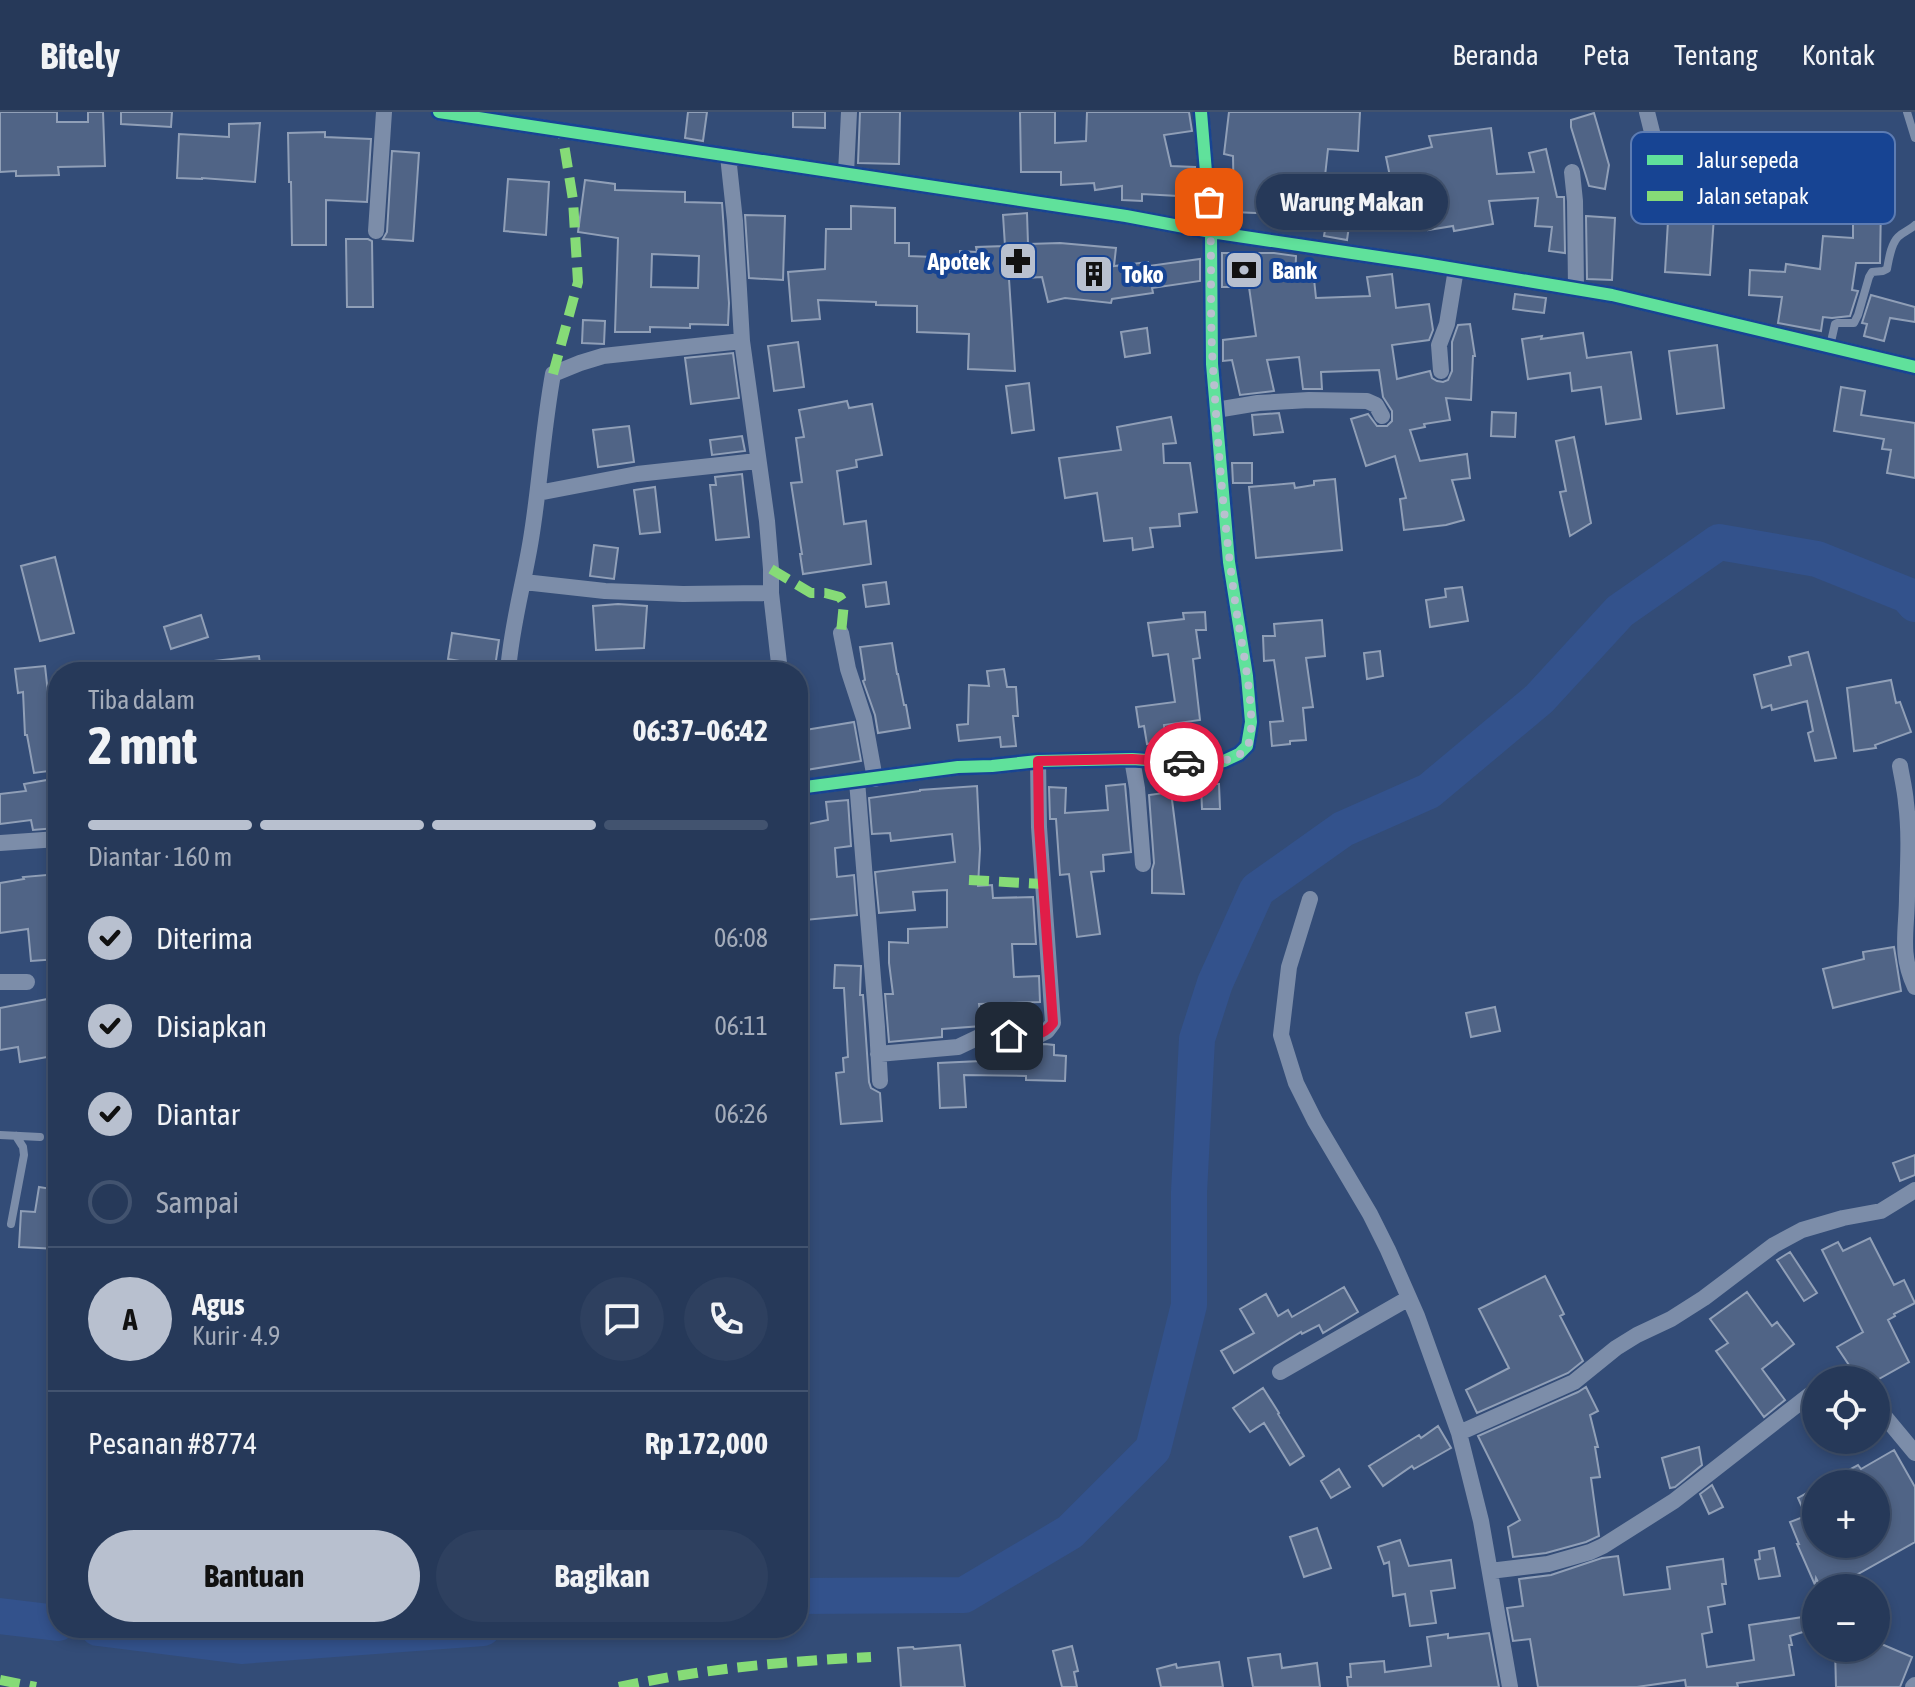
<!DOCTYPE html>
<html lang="id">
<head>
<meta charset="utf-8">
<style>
	body { margin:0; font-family:"Asap Condensed",sans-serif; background:#2e405f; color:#f1f3f6; height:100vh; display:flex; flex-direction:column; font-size:30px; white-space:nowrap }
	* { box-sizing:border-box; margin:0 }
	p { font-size:26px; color:#a4acba }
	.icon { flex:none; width:44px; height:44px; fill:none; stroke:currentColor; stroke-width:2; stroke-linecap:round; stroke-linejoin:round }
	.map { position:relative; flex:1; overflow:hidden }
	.drawer { position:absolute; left:48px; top:550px; width:760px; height:976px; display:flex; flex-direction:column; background:#263959; border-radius:32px; box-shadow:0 4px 12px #0003,0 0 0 2px #42536f }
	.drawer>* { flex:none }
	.buttons { position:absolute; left:1802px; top:1254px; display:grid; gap:16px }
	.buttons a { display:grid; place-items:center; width:88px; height:88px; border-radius:50%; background:#263959; box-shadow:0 4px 12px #0003,0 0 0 2px #42536f; font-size:40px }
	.pin { position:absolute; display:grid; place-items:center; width:68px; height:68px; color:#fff; margin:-34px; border-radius:16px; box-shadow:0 4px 12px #0006 }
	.courier { position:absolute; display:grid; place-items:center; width:80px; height:80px; margin:-40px; border:6px solid #e11d48; border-radius:50%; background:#fff; color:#222; box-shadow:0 2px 10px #0007 }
	.bubble { position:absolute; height:56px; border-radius:28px; background:#263959; box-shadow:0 4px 12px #0003,0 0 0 2px #42536f; font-size:26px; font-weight:700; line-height:56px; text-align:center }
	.headline em { font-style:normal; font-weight:700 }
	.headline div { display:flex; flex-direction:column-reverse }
	.headline { display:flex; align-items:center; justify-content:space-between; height:136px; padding:0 40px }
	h1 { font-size:52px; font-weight:700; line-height:60px }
	.bar { display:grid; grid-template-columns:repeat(4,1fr); gap:12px 8px; align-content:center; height:96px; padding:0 40px }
	.bar i { height:10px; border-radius:6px; background:#42536f }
	.bar .current { background:#b8c0cf }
	.bar p { grid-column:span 4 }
	.line { display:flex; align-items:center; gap:20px; padding:0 40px; border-top:2px solid #42536f }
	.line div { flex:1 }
	.round { display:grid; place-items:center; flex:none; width:84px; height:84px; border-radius:42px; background:#2e405f }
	ol { padding:0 40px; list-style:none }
	li { display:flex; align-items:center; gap:24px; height:88px }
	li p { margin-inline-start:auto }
	li .icon { padding:8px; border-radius:50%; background:#b8c0cf; color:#111; stroke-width:4 }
	li:last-child { color:#a4acba }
	li i { width:44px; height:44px; border:4px solid #42536f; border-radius:50% }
	.action { display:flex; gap:16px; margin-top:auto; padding:16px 40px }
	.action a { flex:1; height:92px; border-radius:48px; background:#b8c0cf; color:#111; font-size:32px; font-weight:700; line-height:92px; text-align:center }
	.action a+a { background:#2e405f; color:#f1f3f6 }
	header { display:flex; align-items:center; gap:48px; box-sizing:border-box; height:112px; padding:0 40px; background:#263959; border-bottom:2px solid #42536f }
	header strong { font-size:38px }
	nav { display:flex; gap:44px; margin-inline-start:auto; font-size:28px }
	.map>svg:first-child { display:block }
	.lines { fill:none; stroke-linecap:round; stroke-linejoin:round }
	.river { stroke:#33528c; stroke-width:36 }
	.building { fill:#506486; stroke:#909fb7; stroke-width:2; fill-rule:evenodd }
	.service { stroke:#7c8da9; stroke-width:8 }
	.minor { stroke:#7c8da9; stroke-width:16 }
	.quiet { stroke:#86db77; stroke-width:10; stroke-dasharray:20 10; stroke-linecap:butt }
	.cycleway-casing { stroke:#174493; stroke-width:17 }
	.cycleway { stroke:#60e19b; stroke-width:12 }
	.done { stroke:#b8c0cf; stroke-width:8; stroke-dasharray:0 14.4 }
	.route { stroke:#e11d48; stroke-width:10 }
	.labels { text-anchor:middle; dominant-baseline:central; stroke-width:8; stroke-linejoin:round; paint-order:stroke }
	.poi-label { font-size:24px; font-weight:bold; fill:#fff; stroke:#174493; text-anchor:start }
	.key { fill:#174493; stroke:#5d7cb3; stroke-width:2 }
	.key-label { font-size:22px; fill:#fff }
</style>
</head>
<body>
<header>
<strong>Bitely</strong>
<nav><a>Beranda</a><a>Peta</a><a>Tentang</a><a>Kontak</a></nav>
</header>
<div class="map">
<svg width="1915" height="1575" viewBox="0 0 1915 1575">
	<rect width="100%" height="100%" fill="#334c77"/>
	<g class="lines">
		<path class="river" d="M798,1484L964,1483L1070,1420L1153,1337L1189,1193V1080L1197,927L1215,871L1257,778L1343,717L1429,679L1539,587L1620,499L1719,430L1817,447L1907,483L1915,492
			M0,1504L58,1511
			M98,1516L241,1534L483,1516"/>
	</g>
	<path class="building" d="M0,0H57V10H88V0H103L105,54L58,55L59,63L16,64V59L0,60Z
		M121,0H172L171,15L121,12Z
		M688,0H707L703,29L685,26Z
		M793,0H825V16L793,15Z
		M860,0H900L899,52L858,51Z
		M1020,0H1055V31L1086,29L1087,0H1189L1192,19L1164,23L1171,54L1195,55L1194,88L1178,87V84L1142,82V89L1122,88V74L1095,78L1094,71L1061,73V60H1021Z
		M1229,0H1360L1358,39L1328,37L1321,100L1281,96L1280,102L1234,100L1233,44L1224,42Z
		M1594,1L1609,53L1605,77L1589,74L1571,15V8Z
		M260,11L255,70L202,66V67L177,66L179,22L229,25V12Z
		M1491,16L1497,62L1534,60L1529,41L1546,37L1557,85H1564L1565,141L1549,139L1552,115L1535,114L1538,86L1489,89L1493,112L1454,119L1453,114L1428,118L1426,107L1399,112L1363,105L1367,84L1392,89L1390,79H1393L1386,45L1432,35L1429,24Z
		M325,20V25L371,27L367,90L326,88V133H292L291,70H289L288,21Z
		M392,39L419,41L413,129L383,127L387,120Z
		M508,67L549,70L546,123L504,119Z
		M585,68L615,72V78L685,80V90L722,91L729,191L728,213L690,212V216L650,215V220H615L618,126L578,120ZM652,142L699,144L698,176L651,175Z
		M1330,89L1352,93L1347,128L1324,124Z
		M1853,90L1881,91L1880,151H1856L1852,178L1858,179L1850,204L1832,206L1823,205L1821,219L1778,211L1782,185L1749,183L1750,158L1785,160L1786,152L1820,157L1823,124L1853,126Z
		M851,94L895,96V131H909V144L960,146V139L977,140L976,135L1005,134L1003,103L1027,101L1028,132L1060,131L1116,136L1114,154L1148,150L1149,154L1200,147V169L1152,176L1153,181L1112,187L1111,191L1065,186L1048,190L1042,165L1009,167L1015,259L968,257L969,222L917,220V194L876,193V190L818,188L820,207L792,209L788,160L825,157L826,117H851Z
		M745,103L785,104L783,168L749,166Z
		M1696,103L1714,104L1710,163L1665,160L1668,109L1695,111Z
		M1586,104L1615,106L1612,168L1587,167Z
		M346,127H368L372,129L373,195H347Z
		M1222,141H1274L1296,144L1295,169L1314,167L1316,186L1370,184L1367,165L1392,162L1396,196L1429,192L1433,218L1429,228L1392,233L1397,267L1430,259L1432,266L1437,269L1443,270L1448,268L1452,259V230L1458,213L1470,212L1475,244H1473L1471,288L1446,286L1450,308L1424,312L1425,315L1410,318L1420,349L1467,342L1470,366L1452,368L1464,408L1446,413L1404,418L1400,387L1406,386L1395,344L1366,354L1351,307L1368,302L1377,314H1387L1392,309V299L1383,285L1379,258L1321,260L1322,277H1303L1299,245L1267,248L1274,279L1240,283L1232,248L1223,249V228L1256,224L1249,175H1222Z
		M1515,182L1546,186L1544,201L1513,197Z
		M1871,183L1915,195V210L1890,206L1884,229L1864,224L1867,212L1862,211Z
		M583,208L605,209L604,232L582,231Z
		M1147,216L1150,241L1125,245L1121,220Z
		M1583,221L1587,246L1631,240L1641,307L1606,312L1601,275L1572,279L1570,261L1528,267L1522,227L1542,224L1541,227Z
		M798,230L804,275L774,279L768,234Z
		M1717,233L1724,296L1677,302L1669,239Z
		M733,241L739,286L691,292L685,246Z
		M1029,271L1034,318L1012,321L1006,274Z
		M1841,275L1865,279L1861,303L1915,311V366L1887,361L1891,338L1882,337L1884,327L1834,319Z
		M847,289L849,296L872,292L882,343L856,348L857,355L837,359L844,412L866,409L871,452L803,462L800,442H802L791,371L802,370L796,326L804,325L799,298Z
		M1492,300L1516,301L1515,325L1491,324Z
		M1279,301L1283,320L1254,323L1252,303Z
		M1171,305L1176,331L1163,332L1164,351H1190L1197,400L1179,402L1180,414L1150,416L1153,435L1133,438L1132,426L1104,429L1097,381L1065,386L1059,346L1121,338L1117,315Z
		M629,314L634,350L598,355L593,318Z
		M742,324L745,339L712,343L710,328Z
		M1574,325L1591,411L1570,424L1560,380L1566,379L1556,329Z
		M1232,351H1252V371H1233Z
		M742,362L749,425L716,428L710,373H716L715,365Z
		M1335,367L1342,438L1256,446L1249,375L1294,371L1295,376L1314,373V369Z
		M655,375L660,420L640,422L634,378Z
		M594,433L618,436L614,467L590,464Z
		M55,445L74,521L40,529L21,454Z
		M886,470L889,492L866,495L863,473Z
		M1462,475L1468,509L1430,515L1426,488L1446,485L1445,477Z
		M618,492L647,494L644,536L596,538L593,494Z
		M1205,500L1206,518H1196L1200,546L1193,547L1200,608L1164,613L1166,629L1147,632L1144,614L1139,615L1136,595L1175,590L1168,542L1153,544L1148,511L1184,507L1183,501Z
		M201,503L208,525L171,537L164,515Z
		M1322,508L1325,544L1306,546L1313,595L1303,596L1306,628L1290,629V632L1272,634L1270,610L1283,609L1274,548L1264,549L1263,524H1275L1274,512Z
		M452,521L499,528L495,555L448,547Z
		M892,531L897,562H898L904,593H906L910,616L878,621L875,603L863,569L865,568L860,535Z
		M1380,539L1383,564L1367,567L1364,541Z
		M1808,540L1836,646L1815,649L1808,621L1813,619L1807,589L1772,598L1771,593L1762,596L1754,563L1791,553L1789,545Z
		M259,544L261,560H207L206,550Z
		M45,554L50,599H53L55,622H52L57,658L34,661L27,623H25L23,580L18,581L15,557Z
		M1004,557L1007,575H1016L1018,604H1013L1016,634L1001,635L1000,625L959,629L957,613L968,612L969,573L989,574L987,559Z
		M1891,568L1896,591L1900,590L1911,620L1875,633L1876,636L1854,639L1847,576Z
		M854,610L861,649L806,658L799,619Z
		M47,668L56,716L33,718L31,708L0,712V682L26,679L24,672Z
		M1125,672L1131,740L1103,743L1104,759L1091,760L1100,822L1077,825L1069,762L1060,763L1056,707H1050L1049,675L1066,676L1065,701L1108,698L1106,674Z
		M1201,672H1219L1220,697H1202Z
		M977,674L980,737L978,774L992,773L993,786L1033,785L1036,832H1012L1014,865L1039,864L1040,890L979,892L982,914L942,917V925L889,930L885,882H893L889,851V830L908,831V817L947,815V778L913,780L915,798L879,801L875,760L955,750L952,722L891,729L890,721L872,722L869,686L920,679V678Z
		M1171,680L1184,782L1152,781V758L1154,751L1149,683Z
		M848,688L851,734L835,736L837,765L854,763L857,803L805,808L801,749H798V714L828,708L826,690Z
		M58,762V847L31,849L28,817L0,821V771L24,767L23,765Z
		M1894,835L1901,879L1833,896L1823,857L1864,847L1863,840Z
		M835,853L861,854L860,883H863L869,970L871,976L880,981L882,1009L841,1012L836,961L844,960L843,946L848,945L844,876H834Z
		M58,885V943L20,950L18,935L0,938V896Z
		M1495,895L1500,919L1471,925L1466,901Z
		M1045,932L1054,933V943L1066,944L1065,969L1026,968V964L964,963L966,995L940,996L938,951L981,949L982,936Z
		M1915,1043V1063L1900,1069L1893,1051Z
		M39,1075L58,1078V1137L19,1135L21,1099L35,1100Z
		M1870,1126L1894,1173L1904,1168L1915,1191L1894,1202L1895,1204L1888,1208L1909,1250L1877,1268H1859L1837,1235L1863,1220L1822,1138L1838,1130L1843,1139Z
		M1790,1140L1817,1181L1804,1189L1777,1148Z
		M1545,1164L1564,1202L1560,1204L1583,1249L1568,1261L1477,1301L1466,1278L1509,1256L1479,1197Z
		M1344,1175L1358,1200L1323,1221L1319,1213L1302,1222L1301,1220L1234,1261L1221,1239L1254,1221L1240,1197L1266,1182L1278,1204L1288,1198L1292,1205Z
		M1747,1180L1772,1214L1777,1210L1794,1232L1762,1257L1785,1288L1764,1305L1716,1239L1728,1231L1710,1207Z
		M1586,1275L1598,1299L1590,1303L1598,1335H1595L1600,1365L1591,1366L1599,1424L1586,1430L1546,1441L1513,1445L1508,1415L1520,1408L1478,1324L1578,1280Z
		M1263,1276L1279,1301L1278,1302L1304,1344L1290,1353L1264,1311L1250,1320L1233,1296Z
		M1438,1314L1451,1336L1414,1357L1412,1354L1383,1374L1369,1354L1419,1323L1421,1326Z
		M1699,1335L1702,1353L1675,1375L1670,1376L1662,1346Z
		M1894,1338L1915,1375V1430L1833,1476H1821L1816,1466L1815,1473L1797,1432H1799L1790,1410L1806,1404L1798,1386L1816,1376V1432H1876V1372H1823L1858,1353L1861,1357Z
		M1339,1357L1350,1375L1331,1386L1321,1369Z
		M1712,1373L1723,1395L1709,1402L1700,1382Z
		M1317,1416L1331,1456L1304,1465L1290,1425Z
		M1400,1428L1409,1454L1451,1448L1455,1476L1431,1479L1436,1511L1410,1514L1405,1482L1393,1484L1389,1450L1384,1452L1378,1435Z
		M1774,1436L1780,1464L1759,1467L1755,1448L1760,1447L1759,1439Z
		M1618,1444L1624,1483L1670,1477L1667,1455L1723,1447L1726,1472H1722L1725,1492L1708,1495L1712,1520L1702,1522L1707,1555L1754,1548L1749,1513L1816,1503V1516L1790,1524L1792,1533H1789L1794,1563L1737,1571L1738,1575H1686L1685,1568L1637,1575H1538L1530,1527L1513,1529L1507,1496L1523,1494L1519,1467L1551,1463L1602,1446Z
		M1489,1521L1499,1575H1348L1347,1565H1351L1350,1552L1384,1549L1385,1560L1431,1554L1427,1525L1448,1522V1526Z
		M1879,1531L1912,1545L1900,1575H1836L1835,1536H1877Z
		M960,1533L965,1575H901L898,1536L913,1535L914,1537Z
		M1072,1534L1078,1559L1074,1560L1077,1575H1062L1053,1539Z
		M1280,1542L1282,1556L1317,1551L1320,1575H1253L1248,1546Z
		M1219,1550L1223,1575H1161L1157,1557L1176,1552L1177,1556Z"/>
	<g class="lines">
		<path class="service" d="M1907,0L1915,26
			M1830,234L1835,212L1837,211H1854L1858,203L1869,165L1872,160L1883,159L1887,157C1889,146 1891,132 1898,125C1904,119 1910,118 1915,113
			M0,1023L40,1025
			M11,1112L24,1043L23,1035L16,1024"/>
		<path class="minor" d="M439,0L1126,104L1211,120L1419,151L1612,183L1915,255
			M1647,0L1661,56
			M728,44L735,109L742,229L767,409L771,457V481
			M1572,60L1575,89L1576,177
			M846,61L849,0
			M376,119L384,0
			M1441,259L1439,233L1447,212L1456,157
			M1216,298L1258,291L1309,288L1367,289L1376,293L1382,304
			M538,381L637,362L757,349
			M524,470L605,479L683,482L771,481L780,560
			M841,521L848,557L864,606L875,667
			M508,560C511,515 524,471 531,427C540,372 543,317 553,262L580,251L603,244L742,229
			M1132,647L1137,676L1143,752
			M1900,654C1902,666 1905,678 1906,691C1910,721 1908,753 1907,784C1907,818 1899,841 1915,875
			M857,669L877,915L880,969
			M798,676L958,655L992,654L1038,649L1132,647L1208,652L1224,649L1239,642L1247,634L1251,610L1247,564L1229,450L1212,252L1211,120L1201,0
			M0,731L58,727
			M1310,787L1289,855L1281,923L1296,971L1315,1009L1370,1102L1388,1138L1417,1204L1459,1321L1481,1409L1510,1575
			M0,870H27
			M878,942L958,935L979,925L1039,923L1047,919L1053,911L1039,715L1038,649
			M1280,1260L1409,1186
			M1876,1294L1915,1341
			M1459,1321L1574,1270L1616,1236L1637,1223L1671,1207L1704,1186L1774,1133L1802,1118L1843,1106L1881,1099L1915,1078
			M1490,1459L1548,1452L1590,1440L1603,1434L1674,1389L1816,1278
			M1913,1575L1915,1573"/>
		<path class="quiet" d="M553,262L578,170L573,88L562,20
			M771,457L811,481H825L840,485L844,491L841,521
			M969,768L1043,772
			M0,1568L36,1575
			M619,1575C701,1557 787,1549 871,1545"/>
		<defs>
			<path id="cycleway" d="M439,0L1126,104L1211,120L1419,151L1612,183L1915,255
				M798,676L958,655L992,654L1038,649L1132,647L1208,652L1224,649L1239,642L1247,634L1251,610L1247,564L1229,450L1212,252L1211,120L1201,0"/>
		</defs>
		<use href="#cycleway" class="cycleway-casing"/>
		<use href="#cycleway" class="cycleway"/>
	</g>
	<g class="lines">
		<path class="done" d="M1184,650C1202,651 1235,653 1247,635C1259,616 1242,533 1238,509C1225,425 1218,339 1213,254C1209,200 1213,145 1209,90"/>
		<path class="route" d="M1009,924C1027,924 1042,926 1053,911L1039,715L1038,649L1132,647L1184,650"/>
	</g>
	<defs>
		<symbol id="pharmacy-square" viewBox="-11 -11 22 22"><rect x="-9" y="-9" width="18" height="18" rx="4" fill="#b8c0cf" stroke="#174493"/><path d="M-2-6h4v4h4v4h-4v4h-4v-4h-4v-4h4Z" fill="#111"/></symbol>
		<symbol id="bank-square" viewBox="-11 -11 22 22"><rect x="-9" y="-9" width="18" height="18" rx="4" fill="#b8c0cf" stroke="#174493"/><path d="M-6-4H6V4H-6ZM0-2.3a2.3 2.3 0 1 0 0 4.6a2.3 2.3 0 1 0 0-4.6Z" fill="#111"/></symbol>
		<symbol id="building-square" viewBox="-11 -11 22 22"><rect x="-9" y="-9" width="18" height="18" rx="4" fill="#b8c0cf" stroke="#174493"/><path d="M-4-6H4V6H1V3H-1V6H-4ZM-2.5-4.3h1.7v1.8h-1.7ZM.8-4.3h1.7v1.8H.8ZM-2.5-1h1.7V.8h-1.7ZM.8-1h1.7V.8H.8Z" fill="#111"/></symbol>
	</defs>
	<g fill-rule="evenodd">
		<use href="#pharmacy-square" x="996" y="127" width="44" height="44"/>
		<use href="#bank-square" x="1222" y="136" width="44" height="44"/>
		<use href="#building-square" x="1072" y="140" width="44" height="44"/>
	</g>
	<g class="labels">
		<g class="poi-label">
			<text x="990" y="149" text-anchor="end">Apotek</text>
			<text x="1272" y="158">Bank</text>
			<text x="1122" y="162">Toko</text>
		</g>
	</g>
	<rect x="1631" y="20" width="264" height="92" rx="12" class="key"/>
	<rect x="1647" y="43" width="36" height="10" fill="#60e19b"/>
	<rect x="1647" y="79" width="36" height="10" fill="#86db77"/>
	<g class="key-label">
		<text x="1697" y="56">Jalur sepeda</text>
		<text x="1697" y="92">Jalan setapak</text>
	</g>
</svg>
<div class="buttons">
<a><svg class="icon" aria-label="locate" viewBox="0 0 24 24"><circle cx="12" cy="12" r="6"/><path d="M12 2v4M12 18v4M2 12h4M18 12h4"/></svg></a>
<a>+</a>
<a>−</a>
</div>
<div class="pin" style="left:1209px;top:90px;background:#ea580c"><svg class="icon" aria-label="bag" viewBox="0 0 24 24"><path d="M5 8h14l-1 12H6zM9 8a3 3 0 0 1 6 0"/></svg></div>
<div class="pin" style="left:1009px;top:924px;background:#1f2937"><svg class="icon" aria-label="home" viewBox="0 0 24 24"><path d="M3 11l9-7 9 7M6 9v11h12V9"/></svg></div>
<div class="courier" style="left:1184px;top:650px"><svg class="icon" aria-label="car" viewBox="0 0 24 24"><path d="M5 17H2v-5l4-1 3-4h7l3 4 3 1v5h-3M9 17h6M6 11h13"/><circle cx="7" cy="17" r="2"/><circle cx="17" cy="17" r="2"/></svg></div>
<div class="bubble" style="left:1256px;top:62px;width:192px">Warung Makan</div>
<section class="drawer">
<div class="headline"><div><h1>2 mnt</h1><p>Tiba dalam</p></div><em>06:37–06:42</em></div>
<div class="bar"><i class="current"></i><i class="current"></i><i class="current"></i><i></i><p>Diantar · 160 m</p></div>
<ol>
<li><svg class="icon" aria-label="check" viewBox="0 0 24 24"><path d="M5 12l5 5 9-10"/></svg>Diterima<p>06:08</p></li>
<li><svg class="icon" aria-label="check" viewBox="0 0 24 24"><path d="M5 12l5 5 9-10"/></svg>Disiapkan<p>06:11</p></li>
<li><svg class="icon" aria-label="check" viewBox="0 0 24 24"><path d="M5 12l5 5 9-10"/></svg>Diantar<p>06:26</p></li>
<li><i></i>Sampai</li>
</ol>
<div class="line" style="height:144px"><b class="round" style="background:#b8c0cf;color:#111">A</b><div><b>Agus</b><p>Kurir · 4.9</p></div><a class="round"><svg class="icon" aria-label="chat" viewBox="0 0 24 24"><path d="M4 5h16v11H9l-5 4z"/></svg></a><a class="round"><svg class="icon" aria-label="phone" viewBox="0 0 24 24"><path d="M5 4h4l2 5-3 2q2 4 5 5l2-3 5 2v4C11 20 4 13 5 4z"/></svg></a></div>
<div class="line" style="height:104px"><div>Pesanan #8774</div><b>Rp 172,000</b></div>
<div class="action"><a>Bantuan</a><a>Bagikan</a></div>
</section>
</div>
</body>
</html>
